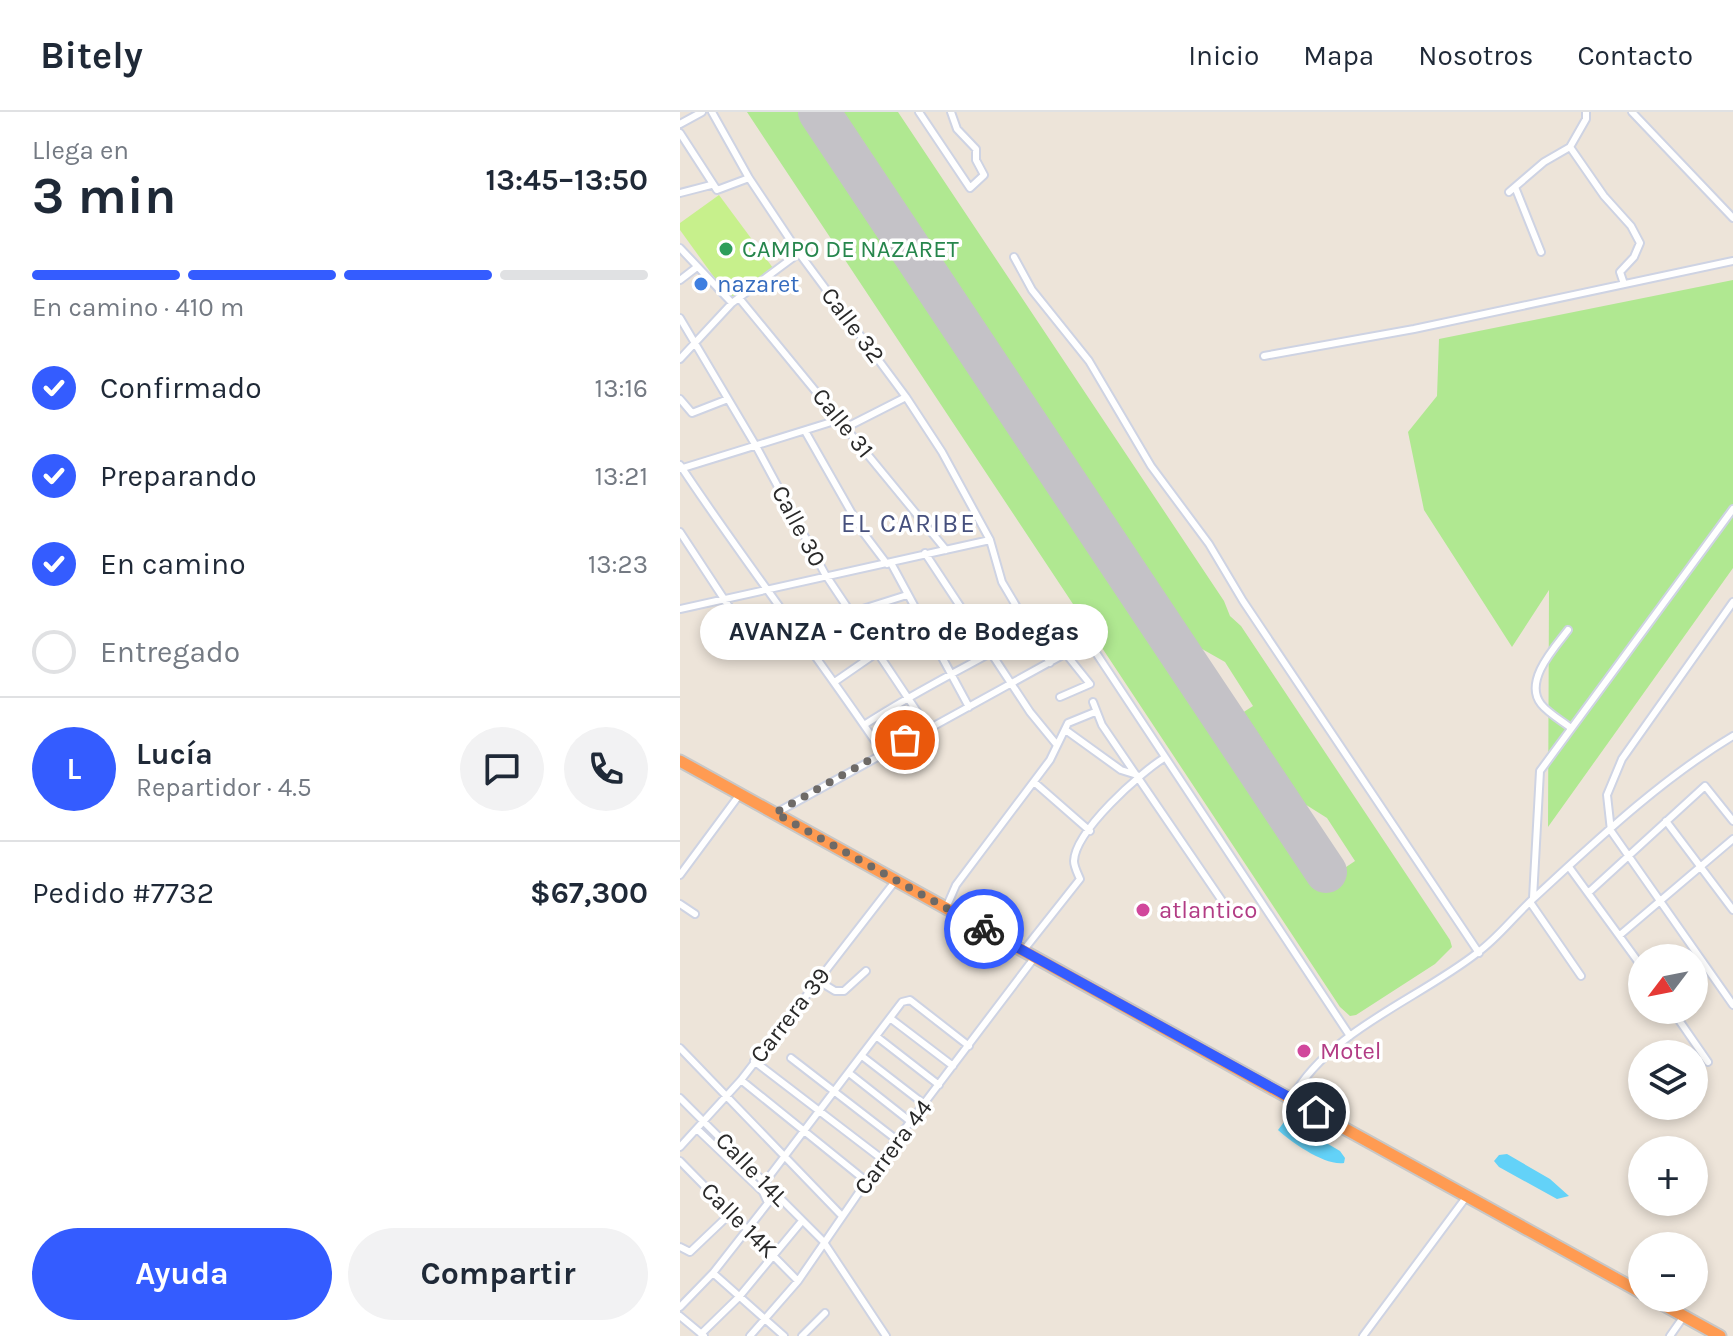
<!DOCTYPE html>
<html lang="es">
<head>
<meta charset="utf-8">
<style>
	body { margin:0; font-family:Karla,sans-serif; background:#f2f2f3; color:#1f2937; height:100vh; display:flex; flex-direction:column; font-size:30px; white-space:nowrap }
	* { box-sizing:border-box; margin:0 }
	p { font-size:26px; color:#747a83 }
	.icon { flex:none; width:44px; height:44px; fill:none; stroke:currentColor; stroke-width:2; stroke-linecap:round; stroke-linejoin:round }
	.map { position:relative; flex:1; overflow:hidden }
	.details { display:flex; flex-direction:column; background:#fff; width:680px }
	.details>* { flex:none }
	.needle { width:52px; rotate:238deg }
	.tools { position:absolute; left:948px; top:832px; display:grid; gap:16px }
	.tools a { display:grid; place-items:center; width:80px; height:80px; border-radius:50%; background:#fff; box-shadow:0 4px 12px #0003; font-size:40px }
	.pin { position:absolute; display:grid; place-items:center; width:68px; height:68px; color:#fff; margin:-34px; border:4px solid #fff; border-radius:50%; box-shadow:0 2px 8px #0007 }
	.courier { position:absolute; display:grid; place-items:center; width:80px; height:80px; margin:-40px; border:6px solid #345cff; border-radius:50%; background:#fff; color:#222; box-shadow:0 2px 10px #0007 }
	.bubble { position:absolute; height:56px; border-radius:28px; background:#fff; box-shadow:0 4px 12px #0003; font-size:26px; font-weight:700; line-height:56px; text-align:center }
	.headline em { font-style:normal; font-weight:700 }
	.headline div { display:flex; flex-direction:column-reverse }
	.headline { display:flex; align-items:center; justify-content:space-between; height:136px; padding:0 32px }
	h1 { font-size:52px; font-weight:700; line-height:60px }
	.bar { display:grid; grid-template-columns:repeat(4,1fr); gap:12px 8px; align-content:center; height:96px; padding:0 32px }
	.bar i { height:10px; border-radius:6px; background:#e0e1e3 }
	.bar .selected { background:#345cff }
	.bar p { grid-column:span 4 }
	.line { display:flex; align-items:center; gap:20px; padding:0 32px; border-top:2px solid #e0e1e3 }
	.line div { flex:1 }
	.round { display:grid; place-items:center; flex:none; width:84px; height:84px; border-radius:42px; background:#f2f2f3 }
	ol { padding:0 32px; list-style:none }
	li { display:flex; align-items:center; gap:24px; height:88px }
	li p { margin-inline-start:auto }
	li .icon { padding:8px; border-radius:50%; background:#345cff; color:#fff; stroke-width:4 }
	li:last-child { color:#747a83 }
	li i { width:44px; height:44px; border:4px solid #e0e1e3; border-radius:50% }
	.cta { display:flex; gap:16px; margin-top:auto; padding:16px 32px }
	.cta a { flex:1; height:92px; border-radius:48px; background:#345cff; color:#fff; font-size:32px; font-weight:700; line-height:92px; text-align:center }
	.cta a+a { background:#f2f2f3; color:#1f2937 }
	header { display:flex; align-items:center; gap:48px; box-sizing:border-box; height:112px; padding:0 40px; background:#fff; border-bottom:2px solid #e0e1e3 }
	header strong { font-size:38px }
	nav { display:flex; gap:44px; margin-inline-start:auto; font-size:28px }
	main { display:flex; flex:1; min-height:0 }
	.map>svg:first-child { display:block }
	.green { fill:#b0e891 }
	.pitch { fill:#c7f08c }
	.water { fill:#63d2f8 }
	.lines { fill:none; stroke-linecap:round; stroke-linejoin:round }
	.runway { stroke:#c4c2c7; stroke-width:42 }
	.street-casing { stroke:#ced3e3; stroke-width:10 }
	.highway-casing { stroke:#c7c7c7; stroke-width:15 }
	.street { stroke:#fff; stroke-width:6 }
	.highway { stroke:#ff9b52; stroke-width:11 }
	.done { stroke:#6e6a67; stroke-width:8; stroke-dasharray:0 14.4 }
	.route { stroke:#345cff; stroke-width:10 }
	.leisure-dot { fill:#2e9e5b; stroke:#fff; stroke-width:3 }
	.shop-dot { fill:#3f7fe0; stroke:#fff; stroke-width:3 }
	.hotel-dot { fill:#d1479c; stroke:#fff; stroke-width:3 }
	.labels { text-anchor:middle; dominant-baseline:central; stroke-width:7; stroke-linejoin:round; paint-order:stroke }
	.leisure-label { font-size:24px; fill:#27864d; stroke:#fff; text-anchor:start }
	.shop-label { font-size:24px; fill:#366cbe; stroke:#fff; text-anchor:start }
	.street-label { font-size:24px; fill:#292929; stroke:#fff }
	.hotel-label { font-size:24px; fill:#b23c85; stroke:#fff; text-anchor:start }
	.neighbourhood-label { font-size:26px; letter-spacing:2px; fill:#46507d; stroke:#fff }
</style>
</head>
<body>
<header>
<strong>Bitely</strong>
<nav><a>Inicio</a><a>Mapa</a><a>Nosotros</a><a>Contacto</a></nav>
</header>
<main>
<section class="details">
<div class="headline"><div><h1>3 min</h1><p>Llega en</p></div><em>13:45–13:50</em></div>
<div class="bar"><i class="selected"></i><i class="selected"></i><i class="selected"></i><i></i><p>En camino · 410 m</p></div>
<ol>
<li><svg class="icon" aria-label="check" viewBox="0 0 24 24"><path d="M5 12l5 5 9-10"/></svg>Confirmado<p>13:16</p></li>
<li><svg class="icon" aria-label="check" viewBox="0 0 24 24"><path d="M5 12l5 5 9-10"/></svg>Preparando<p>13:21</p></li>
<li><svg class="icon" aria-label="check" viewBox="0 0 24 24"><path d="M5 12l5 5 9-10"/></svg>En camino<p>13:23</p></li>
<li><i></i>Entregado</li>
</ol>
<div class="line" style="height:144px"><b class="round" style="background:#345cff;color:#fff">L</b><div><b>Lucía</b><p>Repartidor · 4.5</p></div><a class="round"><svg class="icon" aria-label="chat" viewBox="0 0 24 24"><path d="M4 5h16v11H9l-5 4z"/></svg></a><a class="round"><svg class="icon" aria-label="phone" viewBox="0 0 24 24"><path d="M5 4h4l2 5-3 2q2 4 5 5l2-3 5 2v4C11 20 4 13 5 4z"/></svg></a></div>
<div class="line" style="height:104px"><div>Pedido #7732</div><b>$67,300</b></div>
<div class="cta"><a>Ayuda</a><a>Compartir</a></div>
</section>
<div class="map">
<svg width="1053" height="1224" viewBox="0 0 1053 1224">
	<rect width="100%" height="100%" fill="#ede4d9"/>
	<path class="green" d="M67,0H121L638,774L675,749L647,706L612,684L559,603L573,594L545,550L508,529L155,0H218L544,489L550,504L561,514L770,828L772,835L755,852L676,903L670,904L660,895Z
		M1053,168V456L868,715L869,478L832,535L744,398L728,320L757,284L759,227Z"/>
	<path class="pitch" d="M39,83L93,156L52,190L0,118V111Z"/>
	<path class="water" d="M604,1010L614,1012L660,1039L665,1046L664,1051C645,1054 611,1030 598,1018Z
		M827,1042L870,1067L889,1084L877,1087L819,1055L814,1049L819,1043Z"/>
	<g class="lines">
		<path class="runway" d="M139,0L646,760"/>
		<defs>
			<path id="street" d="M32,0L69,66L119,141L226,285L262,340L310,428L322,470L370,551
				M239,0L290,76L304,63L296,48V37L277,17L271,0
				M952,0L1053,106
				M0,12L22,0
				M0,21L37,78L69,66
				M890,35L924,84L951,114L960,131L954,145L940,160L944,172
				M835,75L861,140
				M829,80L864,50L890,35L906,7V0
				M0,81L31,73
				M0,136L52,191
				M334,145L352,178L409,249L471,354L529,432L563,489L799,841
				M0,168L17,155
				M59,186L266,438
				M0,206L76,334L145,462L248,616
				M584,244L734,217L1053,149
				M0,247L52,191L119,141
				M0,287L12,301L48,287
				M167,315L226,285
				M125,319L182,419L207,452
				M0,353C65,451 137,543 203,641
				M0,357L161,307
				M0,420L65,519
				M245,441L350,600L377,633
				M211,451L289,595
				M1053,490L942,647L927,683L931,719L1053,893
				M0,497L310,428
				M888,518C875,535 843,569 861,592C868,601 882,609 891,616
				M120,525L170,501L227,483
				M156,569L208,533L269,500
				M380,585L410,572L386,542
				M413,590L422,613L551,802
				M184,613C249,570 321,539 387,497L670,924
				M387,619L441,658L457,663
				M354,670L410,719
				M96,701L408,529
				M986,709L1053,798
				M889,755L962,855
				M0,763L60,682
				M908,781L1025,674L1053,709
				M853,786L860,659L1053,397
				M850,790L901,864
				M0,792L15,802
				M266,796L276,773L370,648L388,611L415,600
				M940,823L1053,727
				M343,839L400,767C398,762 394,755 394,749C395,719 460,661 484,646
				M137,868L155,879H164L186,859
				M992,898L1028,950
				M210,906L273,954
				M196,924L259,973
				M0,936L162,1104
				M182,944L244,992
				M111,946L217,1028
				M74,949L202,1047
				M169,961L231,1010
				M61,968L186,1069
				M0,986L143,1129L206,1224
				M611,987C650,918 737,888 797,841C818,826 835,803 854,786C917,728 980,668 1053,624
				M0,1035L61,968L216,768
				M0,1049L118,1169
				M85,1070L222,890L230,888L289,934
				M0,1135L10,1140L51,1101
				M33,1161L104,1224
				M0,1195L33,1161L88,1091L83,1080L17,1017
				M0,1204L24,1224
				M21,1222L59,1185L122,1109
				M70,1224L118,1169L202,1047L355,845
				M122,1224L145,1201
				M683,1224L787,1084
				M990,1224L1004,1204"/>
			<path id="highway" d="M0,649L962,1181
				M971,1186L1040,1224"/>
		</defs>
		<use href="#street" class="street-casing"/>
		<use href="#highway" class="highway-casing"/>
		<use href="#street" class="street"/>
		<use href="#highway" class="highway"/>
	</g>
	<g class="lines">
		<path class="done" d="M225,628L95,701L304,817"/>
		<path class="route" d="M304,817L636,1000"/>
	</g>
	<circle class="leisure-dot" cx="46" cy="137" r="8"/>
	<circle class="shop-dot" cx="21" cy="172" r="8"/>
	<g class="hotel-dot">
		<circle cx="463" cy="798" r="8"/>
		<circle cx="624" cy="939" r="8"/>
	</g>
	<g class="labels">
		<g class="leisure-label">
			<text x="62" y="137">CAMPO DE NAZARET</text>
		</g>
		<g class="shop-label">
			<text x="37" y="172">nazaret</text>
		</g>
		<g class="street-label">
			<text transform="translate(173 213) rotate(53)">Calle 32</text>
			<text transform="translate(163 311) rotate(51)">Calle 31</text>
			<text transform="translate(119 414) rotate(62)">Calle 30</text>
			<text transform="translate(110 903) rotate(-52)">Carrera 39</text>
			<text transform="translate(213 1035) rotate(-53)">Carrera 44</text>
			<text transform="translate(72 1057) rotate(46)">Calle 14L</text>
			<text transform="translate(59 1108) rotate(45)">Calle 14K</text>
		</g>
		<g class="hotel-label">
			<text x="479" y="798">atlantico</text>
			<text x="640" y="939">Motel</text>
		</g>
		<g class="neighbourhood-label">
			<text x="229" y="411">EL CARIBE</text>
		</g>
	</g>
</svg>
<div class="tools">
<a><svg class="needle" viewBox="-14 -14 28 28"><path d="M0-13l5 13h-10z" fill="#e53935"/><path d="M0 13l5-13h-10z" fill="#747a83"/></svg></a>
<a><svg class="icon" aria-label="layers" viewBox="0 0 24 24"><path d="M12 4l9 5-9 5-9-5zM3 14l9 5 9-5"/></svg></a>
<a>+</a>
<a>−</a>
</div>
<div class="pin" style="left:225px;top:628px;background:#ea580c"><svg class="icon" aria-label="bag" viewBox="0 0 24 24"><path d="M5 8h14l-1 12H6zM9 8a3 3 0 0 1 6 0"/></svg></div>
<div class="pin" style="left:636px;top:1000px;background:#1f2937"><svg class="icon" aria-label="home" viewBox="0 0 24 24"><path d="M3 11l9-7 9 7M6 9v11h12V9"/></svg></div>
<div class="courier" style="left:304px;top:817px"><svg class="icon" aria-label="bike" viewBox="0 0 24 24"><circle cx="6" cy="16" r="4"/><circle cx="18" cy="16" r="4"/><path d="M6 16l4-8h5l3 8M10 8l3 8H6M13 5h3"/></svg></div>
<div class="bubble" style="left:20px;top:492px;width:408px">AVANZA - Centro de Bodegas</div>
</div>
</main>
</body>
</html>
